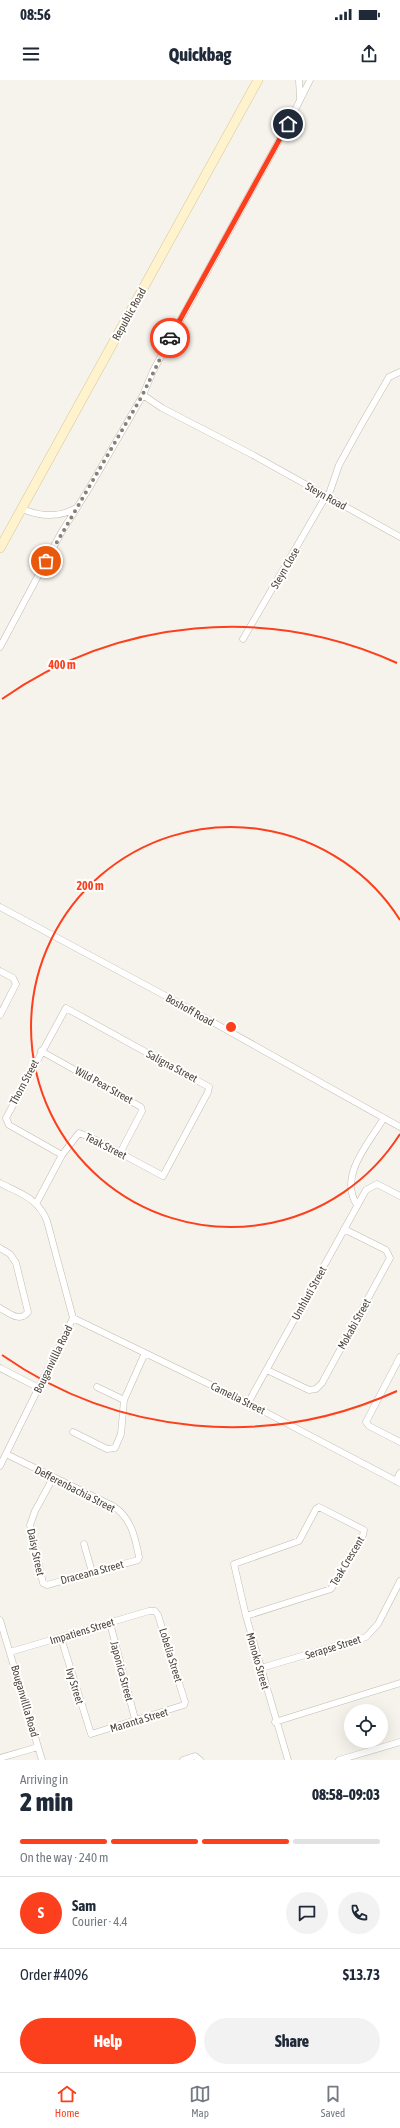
<!DOCTYPE html>
<html lang="en">
<head>
<meta charset="utf-8">
<style>
	body { margin:0; font-family:"Asap Condensed",sans-serif; background:#f2f2f3; color:#1f2937; height:100vh; display:flex; flex-direction:column; font-size:15px; white-space:nowrap }
	* { box-sizing:border-box; margin:0 }
	p { font-size:13px; color:#747a83 }
	.icon { flex:none; width:22px; height:22px; fill:none; stroke:currentColor; stroke-width:2; stroke-linecap:round; stroke-linejoin:round }
	.map { position:relative; height:1680px; overflow:hidden }
	.drawer { display:flex; flex-direction:column; background:#fff; flex:1 }
	.drawer>* { flex:none }
	.fabs { position:absolute; left:344px; top:1624px; display:grid; gap:8px }
	.fabs a { display:grid; place-items:center; width:44px; height:44px; border-radius:50%; background:#fff; box-shadow:0 4px 16px #0002; font-size:20px }
	.pin { position:absolute; display:grid; place-items:center; width:34px; height:34px; color:#fff; margin:-17px; border:2px solid #fff; border-radius:50%; box-shadow:0 1px 4px #0007 }
	.courier { position:absolute; display:grid; place-items:center; width:40px; height:40px; margin:-20px; border:3px solid #fc3f1d; border-radius:50%; background:#fff; color:#222; box-shadow:0 1px 5px #0007 }
	.headline em { font-style:normal; font-weight:800 }
	.headline div { display:flex; flex-direction:column-reverse }
	.headline { display:flex; align-items:center; justify-content:space-between; height:68px; padding:0 20px }
	h1 { font-size:26px; font-weight:800; line-height:30px }
	.bar { display:grid; grid-template-columns:repeat(4,1fr); gap:6px 4px; align-content:center; height:48px; padding:0 20px }
	.bar i { height:5px; border-radius:3px; background:#e0e1e3 }
	.bar .current { background:#fc3f1d }
	.bar p { grid-column:span 4 }
	.line { display:flex; align-items:center; gap:10px; padding:0 20px; border-top:1px solid #e0e1e3 }
	.line div { flex:1 }
	.round { display:grid; place-items:center; flex:none; width:42px; height:42px; border-radius:21px; background:#f2f2f3 }
	.action { display:flex; gap:8px; margin-top:auto; padding:8px 20px }
	.action a { flex:1; height:46px; border-radius:24px; background:#fc3f1d; color:#fff; font-size:16px; font-weight:800; line-height:46px; text-align:center }
	.action a+a { background:#f2f2f3; color:#1f2937 }
	.status { display:flex; justify-content:space-between; align-items:center; height:28px; padding:0 20px; background:#fff; direction:ltr }
	.status svg { height:11px; fill:currentColor }
	header { display:flex; justify-content:space-between; align-items:center; height:52px; padding:0 20px; background:#fff; font-size:18px; font-weight:800 }
	.menu { display:flex; justify-content:space-around; align-items:center; height:56px; border-top:1px solid #e0e1e3; background:#fff; font-size:11px; color:#747a83 }
	.menu a { display:grid; justify-items:center; gap:2px }
	.menu .current { color:#fc3f1d }
	.map>svg:first-child { display:block }
	.lines { fill:none; stroke-linecap:round; stroke-linejoin:round }
	.street-casing { stroke:#c2bbae; stroke-width:7 }
	.secondary-casing { stroke:#d6c79b; stroke-width:10 }
	.street { stroke:#fff; stroke-width:6 }
	.secondary { stroke:#fff3cd; stroke-width:9 }
	.done { stroke:#878178; stroke-width:4; stroke-dasharray:0 7.2 }
	.route { stroke:#fc3f1d; stroke-width:5 }
	.ring { fill:none; stroke:#fc3f1d; stroke-width:2 }
	.labels { text-anchor:middle; dominant-baseline:central; stroke-width:4; stroke-linejoin:round; paint-order:stroke }
	.street-label { font-size:11px; fill:#4b4439; stroke:#fff }
	.centre { fill:#fc3f1d; stroke:#fff; stroke-width:2 }
	.ring-label { font-size:12px; text-anchor:middle; font-weight:bold; fill:#fc3f1d; stroke:#fff; stroke-width:4; stroke-linejoin:round; paint-order:stroke }
</style>
</head>
<body>
<div class="status"><b>08:56</b><svg viewBox="0 0 49 12"><path d="M0 12V9h3v3zM5 12V6h3v6zM10 12V3h3v9zM15 12V0h3v12zM26 1h20v11H26zM47 4h2v5h-2z"/></svg></div>
<header><svg class="icon" aria-label="menu" viewBox="0 0 24 24"><path d="M4 6h16M4 12h16M4 18h16"/></svg>Quickbag<svg class="icon" aria-label="share" viewBox="0 0 24 24"><path d="M12 15V3M7 8l5-5 5 5M5 13v7h14v-7"/></svg></header>
<div class="map">
<svg width="400" height="1680" viewBox="0 0 400 1680">
	<rect width="100%" height="100%" fill="#f6f3ec"/>
	<g class="lines">
		<defs>
			<path id="street" d="M299,0L300,18
				M143,315L162,328L253,375L400,457
				M328,417L339,385L360,347L389,297L400,292
				M22,429C39,436 59,438 76,428
				M243,559L326,416
				M0,567L61,453L88,410L143,315L153,291L182,237L288,44L310,0
				M0,827L175,921L400,1047
				M0,891L13,898L16,904L0,935
				M41,971L141,1027L142,1031L120,1073
				M0,1103C21,1114 38,1118 47,1141L73,1238L0,1386
				M37,1122L62,1075L79,1053L96,1060L163,1096L208,1012L209,1007L66,928L6,1038L9,1045L62,1075
				M357,1125C338,1096 369,1063 384,1038
				M0,1168L10,1174L16,1183L28,1232C20,1243 9,1233 0,1228
				M73,1238L248,1323L400,1403
				M400,1277L366,1342L369,1346L400,1362
				M0,1288L39,1308
				M267,1290L309,1310L316,1309L322,1303L390,1178L386,1170L344,1149
				M97,1307L124,1320
				M248,1323L366,1110L377,1104L400,1116
				M73,1352L107,1369L115,1368L121,1354L124,1320L145,1273
				M6,1374L113,1426C131,1438 135,1456 139,1477L138,1480L47,1505L43,1503L30,1445L35,1431L53,1398
				M396,1401L400,1393
				M84,1464L92,1492
				M246,1536L331,1509L363,1455L364,1450L319,1427L316,1429L299,1461L234,1484L246,1536L288,1680
				M0,1540L42,1680
				M110,1543L135,1639
				M10,1572L149,1531H155L158,1535L185,1622L184,1625L91,1654L61,1558
				M261,1588L366,1557L378,1544L400,1501
				M275,1642L400,1603
				M0,1678L38,1667
				M183,1680L195,1676L200,1680
				M339,1680L400,1662"/>
			<path id="secondary" d="M0,468L258,0"/>
		</defs>
		<use href="#street" class="street-casing"/>
		<use href="#secondary" class="secondary-casing"/>
		<use href="#street" class="street"/>
		<use href="#secondary" class="secondary"/>
	</g>
	<g class="lines">
		<path class="done" d="M46,481L142,316L170,258"/>
		<path class="route" d="M170,258L288,44"/>
	</g>
	<g class="ring">
		<path d="M400 1054A200 200 0 1 1 400 840"/>
		<path d="M397 1311A400 400 0 0 1 2 1275M2 619A400 400 0 0 1 397 583"/>
	</g>
	<g class="labels">
		<g class="street-label">
			<text transform="translate(129 234) rotate(-61)">Republic Road</text>
			<text transform="translate(326 416) rotate(29)">Steyn Road</text>
			<text transform="translate(285 488) rotate(-60)">Steyn Close</text>
			<text transform="translate(190 930) rotate(29)">Boshoff Road</text>
			<text transform="translate(172 986) rotate(28)">Saligna Street</text>
			<text transform="translate(24 1002) rotate(-62)">Thorn Street</text>
			<text transform="translate(104 1005) rotate(29)">Wild Pear Street</text>
			<text transform="translate(106 1066) rotate(27)">Teak Street</text>
			<text transform="translate(309 1213) rotate(-61)">Umhluti Street</text>
			<text transform="translate(354 1244) rotate(-61)">Mokabi Street</text>
			<text transform="translate(53 1279) rotate(-64)">Bouganvillla Road</text>
			<text transform="translate(238 1318) rotate(26)">Camelia Street</text>
			<text transform="translate(75 1409) rotate(27)">Defferenbachia Street</text>
			<text transform="translate(36 1472) rotate(78)">Daisy Street</text>
			<text transform="translate(347 1481) rotate(-59)">Teak Crescent</text>
			<text transform="translate(92 1492) rotate(-15)">Draceana Street</text>
			<text transform="translate(82 1551) rotate(-17)">Impatiens Street</text>
			<text transform="translate(333 1567) rotate(-17)">Serapse Street</text>
			<text transform="translate(171 1575) rotate(73)">Lobelia Street</text>
			<text transform="translate(258 1581) rotate(74)">Monoko Street</text>
			<text transform="translate(122 1591) rotate(75)">Japonica Street</text>
			<text transform="translate(75 1606) rotate(73)">Ivy Street</text>
			<text transform="translate(25 1621) rotate(74)">Bouganvillla Road</text>
			<text transform="translate(139 1640) rotate(-17)">Maranta Street</text>
		</g>
	</g>
	<circle cx="231" cy="947" r="6" class="centre"/>
	<g class="ring-label">
		<text x="62" y="589">400 m</text>
		<text x="90" y="810">200 m</text>
	</g>
</svg>
<div class="fabs">
<a><svg class="icon" aria-label="locate" viewBox="0 0 24 24"><circle cx="12" cy="12" r="6"/><path d="M12 2v4M12 18v4M2 12h4M18 12h4"/></svg></a>
</div>
<div class="pin" style="left:46px;top:481px;background:#ea580c"><svg class="icon" aria-label="bag" viewBox="0 0 24 24"><path d="M5 8h14l-1 12H6zM9 8a3 3 0 0 1 6 0"/></svg></div>
<div class="pin" style="left:288px;top:44px;background:#1f2937"><svg class="icon" aria-label="home" viewBox="0 0 24 24"><path d="M3 11l9-7 9 7M6 9v11h12V9"/></svg></div>
<div class="courier" style="left:170px;top:258px"><svg class="icon" aria-label="car" viewBox="0 0 24 24"><path d="M5 17H2v-5l4-1 3-4h7l3 4 3 1v5h-3M9 17h6M6 11h13"/><circle cx="7" cy="17" r="2"/><circle cx="17" cy="17" r="2"/></svg></div>
</div>
<section class="drawer">
<div class="headline"><div><h1>2 min</h1><p>Arriving in</p></div><em>08:58–09:03</em></div>
<div class="bar"><i class="current"></i><i class="current"></i><i class="current"></i><i></i><p>On the way · 240 m</p></div>
<div class="line" style="height:72px"><b class="round" style="background:#fc3f1d;color:#fff">S</b><div><b>Sam</b><p>Courier · 4.4</p></div><a class="round"><svg class="icon" aria-label="chat" viewBox="0 0 24 24"><path d="M4 5h16v11H9l-5 4z"/></svg></a><a class="round"><svg class="icon" aria-label="phone" viewBox="0 0 24 24"><path d="M5 4h4l2 5-3 2q2 4 5 5l2-3 5 2v4C11 20 4 13 5 4z"/></svg></a></div>
<div class="line" style="height:52px"><div>Order #4096</div><b>$13.73</b></div>
<div class="action"><a>Help</a><a>Share</a></div>
</section>
<nav class="menu">
<a class="current"><svg class="icon" aria-label="home" viewBox="0 0 24 24"><path d="M3 11l9-7 9 7M6 9v11h12V9"/></svg>Home</a>
<a><svg class="icon" aria-label="map" viewBox="0 0 24 24"><path d="M3 6l6-2 6 2 6-2v14l-6 2-6-2-6 2zM9 4v14M15 6v14"/></svg>Map</a>
<a><svg class="icon" aria-label="saved" viewBox="0 0 24 24"><path d="M7 4h10v16l-5-4-5 4z"/></svg>Saved</a>
</nav>
</body>
</html>
